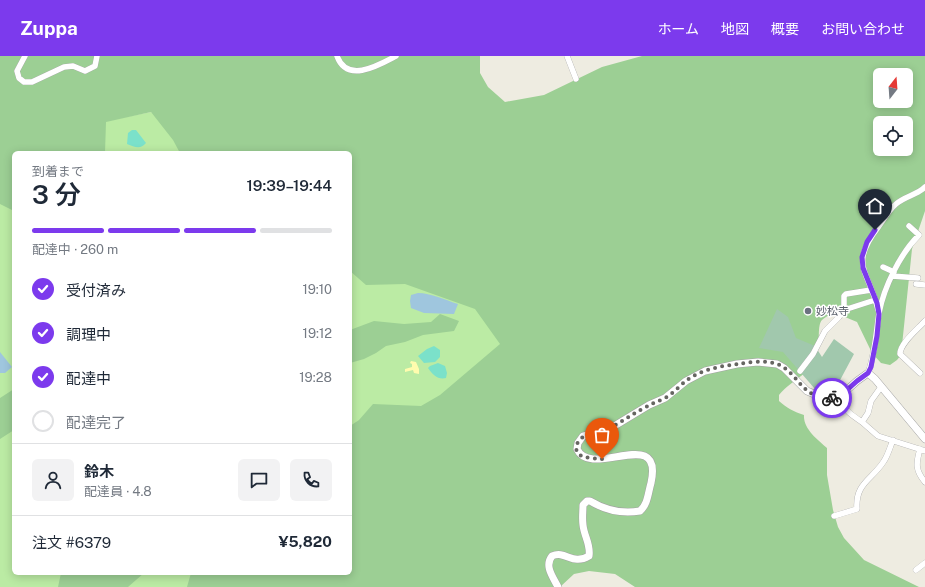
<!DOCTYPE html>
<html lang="ja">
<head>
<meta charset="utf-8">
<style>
	body { margin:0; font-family:"Public Sans","Noto Sans JP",sans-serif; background:#f2f2f3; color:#1f2937; height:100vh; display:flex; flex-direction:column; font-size:15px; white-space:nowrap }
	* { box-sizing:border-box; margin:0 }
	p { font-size:13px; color:#747a83 }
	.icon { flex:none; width:22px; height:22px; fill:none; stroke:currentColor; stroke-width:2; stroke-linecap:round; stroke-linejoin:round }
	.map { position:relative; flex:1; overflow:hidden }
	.panel { position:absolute; left:12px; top:95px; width:340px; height:424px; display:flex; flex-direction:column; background:#fff; border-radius:6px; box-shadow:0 2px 10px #0003 }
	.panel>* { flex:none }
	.needle { width:26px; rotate:17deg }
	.tools { position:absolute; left:873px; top:12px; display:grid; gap:8px }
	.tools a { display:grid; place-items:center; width:40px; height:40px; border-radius:6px; background:#fff; box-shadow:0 2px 10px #0003; font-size:20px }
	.pin { position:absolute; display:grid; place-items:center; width:34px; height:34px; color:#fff; margin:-41px -17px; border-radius:50% 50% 50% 0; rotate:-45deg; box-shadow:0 0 4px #0007 }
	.pin .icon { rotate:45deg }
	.courier { position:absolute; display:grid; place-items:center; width:40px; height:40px; margin:-20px; border:3px solid #7c3aed; border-radius:50%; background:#fff; color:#222; box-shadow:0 1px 5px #0007 }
	.overview em { font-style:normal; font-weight:600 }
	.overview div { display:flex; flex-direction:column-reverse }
	.overview { display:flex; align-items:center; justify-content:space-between; height:68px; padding:0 20px }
	h1 { font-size:26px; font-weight:600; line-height:30px }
	.bar { display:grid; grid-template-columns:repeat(4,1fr); gap:6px 4px; align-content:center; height:48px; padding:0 20px }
	.bar i { height:5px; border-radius:3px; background:#e0e1e3 }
	.bar .selected { background:#7c3aed }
	.bar p { grid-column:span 4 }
	.line { display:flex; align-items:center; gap:10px; padding:0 20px; border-top:1px solid #e0e1e3 }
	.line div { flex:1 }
	.round { display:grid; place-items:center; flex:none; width:42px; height:42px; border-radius:6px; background:#f2f2f3 }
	ol { padding:0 20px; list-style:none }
	li { display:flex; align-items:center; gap:12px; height:44px }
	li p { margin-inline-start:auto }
	li .icon { padding:4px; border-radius:50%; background:#7c3aed; color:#fff; stroke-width:4 }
	li:last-child { color:#747a83 }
	li i { width:22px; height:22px; border:2px solid #e0e1e3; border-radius:50% }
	header { display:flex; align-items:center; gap:24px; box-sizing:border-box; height:56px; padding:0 20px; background:#7c3aed; color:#fff }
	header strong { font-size:19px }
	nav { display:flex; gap:22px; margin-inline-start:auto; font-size:14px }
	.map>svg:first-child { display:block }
	.grass { fill:#bbeba4 }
	.forest { fill:#9ccf94; fill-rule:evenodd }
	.sand { fill:#fffcae }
	.cemetery { fill:#a1c8ad }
	.pitch { fill:#7be1ca }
	.water { fill:#9fc6de }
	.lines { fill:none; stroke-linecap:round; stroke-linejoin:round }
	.minor-casing { stroke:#a3a3a3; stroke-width:6 }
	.tertiary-casing { stroke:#a3a3a3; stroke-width:8 }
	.minor { stroke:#fff; stroke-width:5.5 }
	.tertiary { stroke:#fff; stroke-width:7 }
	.done { stroke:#666561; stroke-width:4; stroke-dasharray:0 7.2 }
	.route { stroke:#7c3aed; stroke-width:5 }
	.worship-dot { fill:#6b7280; stroke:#fff; stroke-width:1.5 }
	.labels { text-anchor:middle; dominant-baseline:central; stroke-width:3; stroke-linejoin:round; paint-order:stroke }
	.worship-label { font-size:11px; fill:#5b616d; stroke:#fff; text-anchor:start }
</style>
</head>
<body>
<header>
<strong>Zuppa</strong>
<nav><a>ホーム</a><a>地図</a><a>概要</a><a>お問い合わせ</a></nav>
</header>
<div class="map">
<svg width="925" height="531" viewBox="0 0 925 531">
	<rect width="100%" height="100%" fill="#eeece1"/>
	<path class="grass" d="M151,56L214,97H14V517H350L398,531H0V86Z
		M350,178L522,264L511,306L350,423Z"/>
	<path class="forest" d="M0,0H480V17L488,31L505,46L544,39L602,11L642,0H925V155L912,193L901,299L897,304L890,309L881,307L872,297L857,266L845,261L830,258C828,260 824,262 822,264C817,269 820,286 818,295C811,320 793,322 779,339V345C787,352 794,356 804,359C803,373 818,384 827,392V419L833,454L838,471L844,482L864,504L919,531H635L615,518L589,515L574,518L560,531H187L191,517H350V370L359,364L373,348L421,350L440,339L500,288L475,253L405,228L366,229L350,215V97H180L173,84L151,56L106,66L105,97H14V155L0,148ZM880,19H906V45H880ZM880,67H906V93H880Z
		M440,258L459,265L454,275L423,279L405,286L386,290L376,297L364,303L350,307V274L374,265L404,268L431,266Z
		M14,333V374L0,383V342Z
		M61,517H144L128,531H58Z"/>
	<path class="sand" d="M411,305L416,306L419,313V318L414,317L413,314L405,316V313L412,311V308L410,307Z"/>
	<path class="cemetery" d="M777,253L788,261L796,282L815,290L822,301L834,283L854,298L838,328L821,340L783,296L759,292Z"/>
	<path class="pitch" d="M132,74H136L146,87C140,94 135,91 127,88L128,77Z
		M434,290L440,294V301L435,306L424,307L418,300L427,293Z
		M438,307L445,310L447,317L446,322C438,324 433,319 428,312L430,310Z"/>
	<path class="water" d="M418,237C431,237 445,244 458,248L454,258L424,257L411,252L410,245L411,239Z
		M0,296L12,311L5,317H0Z"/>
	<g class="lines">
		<defs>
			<path id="minor" d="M25,0L17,15L19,22L24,26H32L64,11L73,10L85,15L95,10L97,0
				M337,0C347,28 379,9 396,0
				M567,0L576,23
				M883,211L894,216
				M892,220L918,222
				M916,228L925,229
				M844,254L875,244
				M878,254C869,214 848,210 879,170C884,163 889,154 896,148C905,140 917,139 925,131
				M800,315L813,298L825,275L839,261L844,254V240L846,238L871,234
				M868,317C875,298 876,277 879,257C884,231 900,198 919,179L909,170
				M920,317L900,298C900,287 918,273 925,265
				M881,331L871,345L868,357L862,366L878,380L925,395
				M843,338L841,345C845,355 853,360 862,366
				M920,393C916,407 915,414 925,426
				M834,460L857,453C855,427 872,424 884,405C888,399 890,391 893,384
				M916,514L925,507"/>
			<path id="tertiary" d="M558,531C553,521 544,510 552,500C566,494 572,510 589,500C591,489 584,480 583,469C582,462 583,455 583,449L587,445H590C605,454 623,458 640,455C648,448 648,437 651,427C664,368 591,424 577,393L578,387L583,380L611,372L649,349L665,342L686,325L705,315L737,308L758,306L777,308L784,312L807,335L824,342H838L857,325L868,317L875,323L925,383"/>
		</defs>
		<use href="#minor" class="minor-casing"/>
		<use href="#tertiary" class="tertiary-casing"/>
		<use href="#minor" class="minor"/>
		<use href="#tertiary" class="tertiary"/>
	</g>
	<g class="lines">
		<path class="done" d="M602,403C592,402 570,403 578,386C584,376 602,376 611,371C624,365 635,356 648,350C653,347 659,345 665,342C673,338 679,330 686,325C700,314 720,310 738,308C750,306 765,304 777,308C799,316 801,344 832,342"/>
		<path class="route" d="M832,342H838L857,325L868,317L871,311L877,280L879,258L877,247L863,212L862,201L867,186L875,174"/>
	</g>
	<circle class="worship-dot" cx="808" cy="255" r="4"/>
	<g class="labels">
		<g class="worship-label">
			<text x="816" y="255">妙松寺</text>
		</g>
	</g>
</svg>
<div class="tools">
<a><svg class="needle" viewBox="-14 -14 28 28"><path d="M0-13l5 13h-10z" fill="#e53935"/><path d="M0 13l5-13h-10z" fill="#747a83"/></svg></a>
<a><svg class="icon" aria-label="locate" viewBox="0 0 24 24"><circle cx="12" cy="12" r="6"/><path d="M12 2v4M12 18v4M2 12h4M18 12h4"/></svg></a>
</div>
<div class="pin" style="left:602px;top:403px;background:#ea580c"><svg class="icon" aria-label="bag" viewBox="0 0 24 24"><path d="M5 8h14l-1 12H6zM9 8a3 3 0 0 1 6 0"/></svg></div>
<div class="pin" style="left:875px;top:174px;background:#1f2937"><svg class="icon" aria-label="home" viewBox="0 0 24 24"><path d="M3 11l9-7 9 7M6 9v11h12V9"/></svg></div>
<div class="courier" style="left:832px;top:342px"><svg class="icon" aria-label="bike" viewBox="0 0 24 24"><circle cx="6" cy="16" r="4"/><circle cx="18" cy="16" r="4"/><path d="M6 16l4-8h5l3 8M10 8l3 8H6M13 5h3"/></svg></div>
<section class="panel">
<div class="overview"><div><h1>3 分</h1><p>到着まで</p></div><em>19:39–19:44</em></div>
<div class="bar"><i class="selected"></i><i class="selected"></i><i class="selected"></i><i></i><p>配達中 · 260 m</p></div>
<ol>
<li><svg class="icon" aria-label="check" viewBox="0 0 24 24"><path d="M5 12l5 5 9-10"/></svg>受付済み<p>19:10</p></li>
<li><svg class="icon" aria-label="check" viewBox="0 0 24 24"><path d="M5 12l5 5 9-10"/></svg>調理中<p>19:12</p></li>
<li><svg class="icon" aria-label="check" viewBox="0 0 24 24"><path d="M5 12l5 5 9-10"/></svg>配達中<p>19:28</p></li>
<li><i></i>配達完了</li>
</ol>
<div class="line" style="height:72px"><a class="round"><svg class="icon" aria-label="person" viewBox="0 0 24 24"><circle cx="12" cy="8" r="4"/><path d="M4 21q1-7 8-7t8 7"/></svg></a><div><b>鈴木</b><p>配達員 · 4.8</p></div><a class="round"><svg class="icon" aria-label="chat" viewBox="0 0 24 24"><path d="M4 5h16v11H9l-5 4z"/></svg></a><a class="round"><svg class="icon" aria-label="phone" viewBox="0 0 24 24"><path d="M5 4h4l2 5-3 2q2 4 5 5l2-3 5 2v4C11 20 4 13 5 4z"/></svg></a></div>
<div class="line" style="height:52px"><div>注文 #6379</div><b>¥5,820</b></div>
</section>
</div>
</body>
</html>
